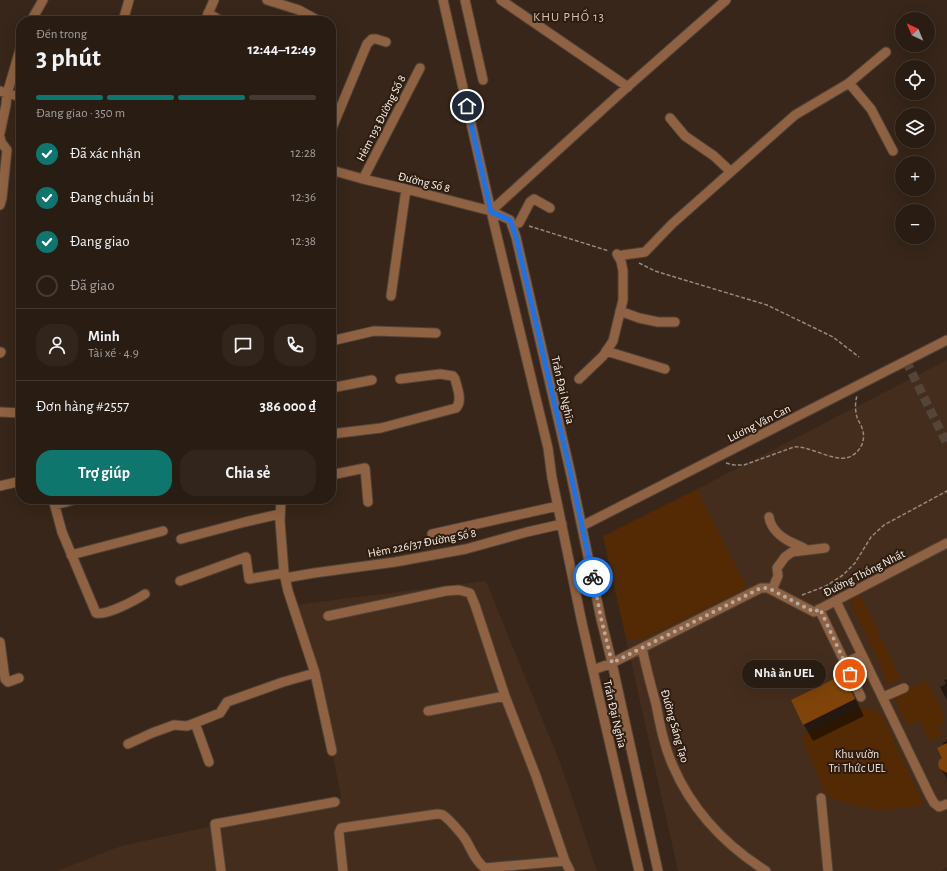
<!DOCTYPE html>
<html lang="vi">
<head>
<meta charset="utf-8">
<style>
	body { margin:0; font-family:"Alegreya Sans",sans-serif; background:#31251c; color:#f1f3f6; height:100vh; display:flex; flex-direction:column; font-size:15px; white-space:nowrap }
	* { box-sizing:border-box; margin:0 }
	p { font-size:13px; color:#a5a1a0 }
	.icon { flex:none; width:22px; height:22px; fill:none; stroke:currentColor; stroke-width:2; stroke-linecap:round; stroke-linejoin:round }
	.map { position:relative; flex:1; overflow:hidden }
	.drawer { position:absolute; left:16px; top:16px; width:320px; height:488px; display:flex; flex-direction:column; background:#291c13; border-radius:16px; box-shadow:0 4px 16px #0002,0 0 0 1px #453a33 }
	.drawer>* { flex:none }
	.needle { width:26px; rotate:316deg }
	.buttons { position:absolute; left:895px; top:12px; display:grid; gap:8px }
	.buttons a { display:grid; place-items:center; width:40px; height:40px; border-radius:50%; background:#291c13; box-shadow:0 4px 16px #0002,0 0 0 1px #453a33; font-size:20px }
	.pin { position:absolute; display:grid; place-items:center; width:34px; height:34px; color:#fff; margin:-17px; border:2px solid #fff; border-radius:50%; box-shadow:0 1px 4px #0007 }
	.courier { position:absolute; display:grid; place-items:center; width:40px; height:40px; margin:-20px; border:3px solid #1a73e8; border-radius:50%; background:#fff; color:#222; box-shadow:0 1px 5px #0007 }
	.bubble { position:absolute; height:28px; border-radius:14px; background:#291c13; box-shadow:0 4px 16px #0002,0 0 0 1px #453a33; font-size:13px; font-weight:600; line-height:28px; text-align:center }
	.overview em { font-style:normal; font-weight:600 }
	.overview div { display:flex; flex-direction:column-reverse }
	.overview { display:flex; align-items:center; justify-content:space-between; height:68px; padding:0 20px }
	h1 { font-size:26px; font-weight:600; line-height:30px }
	.bar { display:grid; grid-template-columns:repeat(4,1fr); gap:6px 4px; align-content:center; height:48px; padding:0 20px }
	.bar i { height:5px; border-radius:3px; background:#453a33 }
	.bar .selected { background:#0f766e }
	.bar p { grid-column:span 4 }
	.line { display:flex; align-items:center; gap:10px; padding:0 20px; border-top:1px solid #453a33 }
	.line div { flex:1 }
	.round { display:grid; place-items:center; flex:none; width:42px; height:42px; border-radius:16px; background:#31251c }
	ol { padding:0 20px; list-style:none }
	li { display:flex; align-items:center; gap:12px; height:44px }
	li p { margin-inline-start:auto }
	li .icon { padding:4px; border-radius:50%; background:#0f766e; color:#fff; stroke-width:4 }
	li:last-child { color:#a5a1a0 }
	li i { width:22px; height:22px; border:2px solid #453a33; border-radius:50% }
	.action { display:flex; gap:8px; margin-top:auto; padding:8px 20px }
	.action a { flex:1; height:46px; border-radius:16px; background:#0f766e; color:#fff; font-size:16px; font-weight:600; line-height:46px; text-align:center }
	.action a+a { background:#31251c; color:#f1f3f6 }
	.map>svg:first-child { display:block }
	.built { fill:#442d1d }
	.green { fill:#532a03 }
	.shadow { fill:#0007 }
	.building { fill:#80440a }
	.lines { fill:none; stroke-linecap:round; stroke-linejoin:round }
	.minor-tunnel { stroke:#554438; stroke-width:9; stroke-dasharray:9 4.5; stroke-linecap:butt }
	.minor-casing { stroke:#534236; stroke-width:11 }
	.path { stroke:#97897e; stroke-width:1.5; stroke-dasharray:4 2; stroke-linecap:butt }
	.minor { stroke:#8e6242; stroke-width:9 }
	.done { stroke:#b8aaa0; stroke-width:4; stroke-dasharray:0 7.2 }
	.route { stroke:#1a73e8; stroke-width:5 }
	.labels { text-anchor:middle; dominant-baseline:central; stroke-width:4; stroke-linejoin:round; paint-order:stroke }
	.street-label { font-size:12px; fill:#fdf1e8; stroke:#2d1c10 }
	.park-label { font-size:12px; fill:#f2dfd2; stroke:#2d1c10 }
	.neighbourhood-label { font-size:13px; letter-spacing:1px; fill:#d8c1b1; stroke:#2d1c10 }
</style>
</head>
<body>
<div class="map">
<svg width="947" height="871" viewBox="0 0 947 871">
	<rect width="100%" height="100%" fill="#372619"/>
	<path class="built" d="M947,360V867L941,871H678L603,536L697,489Z
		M486,581L561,765L597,871H57L121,846L341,798L318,674L295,605Z"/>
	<path class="green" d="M697,489L747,588L641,640L626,638L603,536Z
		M859,594L861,596L900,677L899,679L890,684L888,683L850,600L851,597Z
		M925,681L928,683L946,719L944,722L938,726L942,736L929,741L921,723L918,721L910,725H907L894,696Z
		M860,708L871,709L881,713L924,805C907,807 891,810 874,809C858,807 841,801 826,795L801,736Z"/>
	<path class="shadow" d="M843,675L852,692L864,716L813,741L804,725L793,701Z
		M947,679V700L940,687L946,684L944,680Z
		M947,741V779L939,765L943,758L944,746L943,743Z"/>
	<path class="building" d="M844,674L855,699L803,725L791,700Z
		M947,743V773L940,769L938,765L939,760L942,758L937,748Z"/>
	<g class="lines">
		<path class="minor-tunnel" d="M906,361L947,444"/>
		<defs>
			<path id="minor" d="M267,0L299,10L319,21
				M443,0L491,211L548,448L552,478L582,623L639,871
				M465,0L483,80
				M501,0L628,87
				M208,13L221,21
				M31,21L43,0
				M123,21L129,0
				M205,21L214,0
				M849,83L871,109L893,151
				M0,91L21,97
				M670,118L685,136L714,156L730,171
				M331,132L332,128L367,44L372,39H376L386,42
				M0,133L6,105L7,94L21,46
				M0,137L1,142L7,150L2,198L0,205
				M331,170L363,179L406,189L491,211L510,220L516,237L571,475L601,619L612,663L658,871
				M363,179L420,68
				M491,211L625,89L726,0
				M519,223L530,202L534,199L550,208
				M623,255L645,252L672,224L795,115L849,83L886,52
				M391,296L406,189
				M620,311L639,318L658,322H675
				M331,341L374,331L436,333
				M606,351L665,369
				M0,353L1,352
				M579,379L603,356L613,341L623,300V271L621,261L617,254
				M331,388L372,380
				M0,412L21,413
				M331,434L381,428L456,408C463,401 457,387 455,379L453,376L440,374L400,379
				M331,475L365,468L368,502
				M0,486L21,481
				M53,499L62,532L96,613C106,616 136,600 145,594
				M281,499L280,521L284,573L288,591L315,673L332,751
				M55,505L77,499
				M769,517C771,530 783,539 795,544C799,546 802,546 806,550
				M582,526L947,340
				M432,534L558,506
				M181,539L245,522L280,514
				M71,555L163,531
				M285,578L314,573L395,562L466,549L527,532L562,524
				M180,581L246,557L249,579L284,573
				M772,590L778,576L777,568L785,557L792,552L825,548
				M836,601L930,796L934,803L939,807L947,804
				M819,609L845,663
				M328,616L446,591L459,590L470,593L475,605L505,696L536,776L565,861L570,871
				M0,642L5,679L8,682L19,678
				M642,648C646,667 651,686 656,704C660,725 664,746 673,766C692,810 725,845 766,871
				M593,670L612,663L761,588H768L814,612L947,543
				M861,697L845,663L862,655
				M883,697L904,688
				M428,711L505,696
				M195,723L209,762
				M128,744L152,733L174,725L187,726L195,723L220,713L227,702L283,682L315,673
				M821,798L828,871
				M221,871L215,824L335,802
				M343,871L339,833L341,828L437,814C440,814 440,814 443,815C449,819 464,836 467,842C472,851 476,862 485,868L565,861"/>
		</defs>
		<use href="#minor" class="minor-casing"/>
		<path class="path" d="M529,226L609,251
			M639,263L655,271L767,305L833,337L859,357
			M726,463L734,465H744L794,447C810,445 839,466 853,455C862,449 866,439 862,428C861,424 858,421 857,417C855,411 855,402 857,396
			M802,595L826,586L843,575L855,563L871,537L884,525L947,491"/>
		<use href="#minor" class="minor"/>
	</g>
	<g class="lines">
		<path class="done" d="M593,577L601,618L612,663L761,588H766L772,590L814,612L820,609L850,674"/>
		<path class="route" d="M467,106L491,212L510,220L516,237L571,475L593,577"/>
	</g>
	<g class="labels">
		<g class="street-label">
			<text transform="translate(381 118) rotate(-63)">Hẻm 193 Đường Số 8</text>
			<text transform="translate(424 182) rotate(14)">Đường Số 8</text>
			<text transform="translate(563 390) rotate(77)">Trần Đại Nghĩa</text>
			<text transform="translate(759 423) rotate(-27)">Lương Văn Can</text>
			<text transform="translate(422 543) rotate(-11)">Hẻm 226/37 Đường Số 8</text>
			<text transform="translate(864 573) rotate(-27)">Đường Thống Nhất</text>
			<text transform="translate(615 714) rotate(77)">Trần Đại Nghĩa</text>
			<text transform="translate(675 726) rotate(74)">Đường Sáng Tạo</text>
		</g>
		<g class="park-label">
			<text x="857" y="754">Khu vườn<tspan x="857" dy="14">Tri Thức UEL</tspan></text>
		</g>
		<g class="neighbourhood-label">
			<text x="569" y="17">KHU PHỐ 13</text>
		</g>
	</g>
</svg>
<div class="buttons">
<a><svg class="needle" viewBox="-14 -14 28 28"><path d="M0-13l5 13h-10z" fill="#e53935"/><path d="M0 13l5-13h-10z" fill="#a5a1a0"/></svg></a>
<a><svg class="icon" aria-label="locate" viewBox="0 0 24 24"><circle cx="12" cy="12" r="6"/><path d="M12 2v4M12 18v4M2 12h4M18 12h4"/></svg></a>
<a><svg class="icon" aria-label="layers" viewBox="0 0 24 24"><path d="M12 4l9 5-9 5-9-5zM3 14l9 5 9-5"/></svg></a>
<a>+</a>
<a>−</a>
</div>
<div class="pin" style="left:850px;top:674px;background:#ea580c"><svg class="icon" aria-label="bag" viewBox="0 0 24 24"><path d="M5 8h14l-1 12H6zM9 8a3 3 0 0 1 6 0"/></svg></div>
<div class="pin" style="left:467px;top:106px;background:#1f2937"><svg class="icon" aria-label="home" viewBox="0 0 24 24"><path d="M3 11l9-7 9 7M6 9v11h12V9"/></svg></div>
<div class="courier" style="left:593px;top:577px"><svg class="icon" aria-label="bike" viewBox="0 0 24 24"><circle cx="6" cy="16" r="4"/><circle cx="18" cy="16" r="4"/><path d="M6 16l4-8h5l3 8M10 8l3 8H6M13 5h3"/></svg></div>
<div class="bubble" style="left:742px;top:660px;width:84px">Nhà ăn UEL</div>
<section class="drawer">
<div class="overview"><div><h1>3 phút</h1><p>Đến trong</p></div><em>12:44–12:49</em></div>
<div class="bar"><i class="selected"></i><i class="selected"></i><i class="selected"></i><i></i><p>Đang giao · 350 m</p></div>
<ol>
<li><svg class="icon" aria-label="check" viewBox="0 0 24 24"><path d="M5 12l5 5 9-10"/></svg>Đã xác nhận<p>12:28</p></li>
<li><svg class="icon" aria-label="check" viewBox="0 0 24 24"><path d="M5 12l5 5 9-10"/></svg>Đang chuẩn bị<p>12:36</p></li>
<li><svg class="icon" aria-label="check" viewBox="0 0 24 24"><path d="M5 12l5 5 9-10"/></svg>Đang giao<p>12:38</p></li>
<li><i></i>Đã giao</li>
</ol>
<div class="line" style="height:72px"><a class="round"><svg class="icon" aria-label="person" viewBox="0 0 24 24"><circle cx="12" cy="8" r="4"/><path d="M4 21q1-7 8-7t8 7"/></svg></a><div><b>Minh</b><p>Tài xế · 4.9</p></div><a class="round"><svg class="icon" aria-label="chat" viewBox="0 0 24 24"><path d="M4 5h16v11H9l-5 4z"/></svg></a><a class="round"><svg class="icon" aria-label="phone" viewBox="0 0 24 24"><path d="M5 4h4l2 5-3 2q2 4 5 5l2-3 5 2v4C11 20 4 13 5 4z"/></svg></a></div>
<div class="line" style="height:52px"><div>Đơn hàng #2557</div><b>386 000 ₫</b></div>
<div class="action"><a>Trợ giúp</a><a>Chia sẻ</a></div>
</section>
</div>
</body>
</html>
